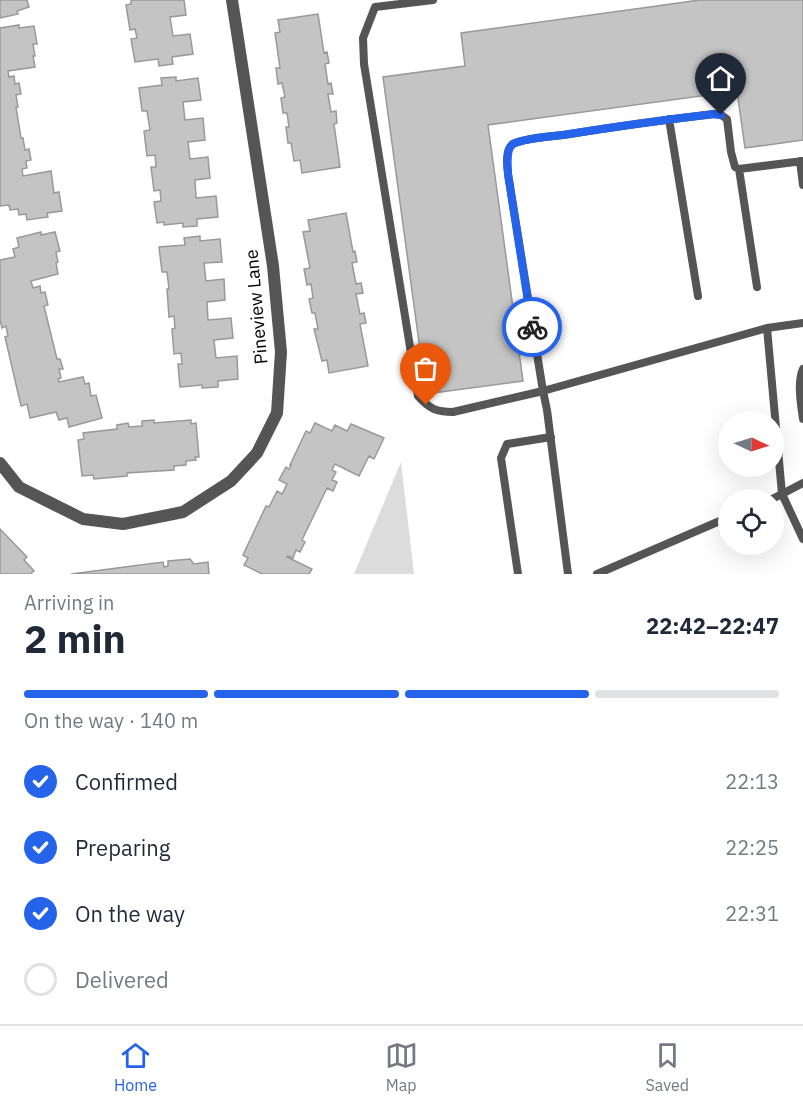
<!DOCTYPE html>
<html lang="en">
<head>
<meta charset="utf-8">
<style>
	body { margin:0; font-family:"IBM Plex Sans",sans-serif; background:#f2f2f3; color:#1f2937; height:100vh; display:flex; flex-direction:column; font-size:22px; white-space:nowrap }
	* { box-sizing:border-box; margin:0 }
	p { font-size:20px; color:#747a83 }
	.icon { flex:none; width:33px; height:33px; fill:none; stroke:currentColor; stroke-width:2; stroke-linecap:round; stroke-linejoin:round }
	.map { position:relative; height:574px; overflow:hidden }
	.details { display:flex; flex-direction:column; background:#fff; flex:1 }
	.details>* { flex:none }
	.needle { width:39px; rotate:94deg }
	.buttons { position:absolute; left:718px; top:411px; display:grid; gap:12px }
	.buttons a { display:grid; place-items:center; width:66px; height:66px; border-radius:50%; background:#fff; box-shadow:0 6px 24px #0002; font-size:30px }
	.pin { position:absolute; display:grid; place-items:center; width:51px; height:51px; color:#fff; margin:-62px -26px; border-radius:50% 50% 50% 0; rotate:-45deg; box-shadow:0 0 6px #0007 }
	.pin .icon { rotate:45deg }
	.courier { position:absolute; display:grid; place-items:center; width:60px; height:60px; margin:-30px; border:4px solid #2563eb; border-radius:50%; background:#fff; color:#222; box-shadow:0 2px 8px #0007 }
	.summary em { font-style:normal; font-weight:700 }
	.summary div { display:flex; flex-direction:column-reverse }
	.summary { display:flex; align-items:center; justify-content:space-between; height:102px; padding:0 24px }
	h1 { font-size:39px; font-weight:700; line-height:45px }
	.bar { display:grid; grid-template-columns:repeat(4,1fr); gap:9px 6px; align-content:center; height:72px; padding:0 24px }
	.bar i { height:8px; border-radius:4px; background:#e0e1e3 }
	.bar .current { background:#2563eb }
	.bar p { grid-column:span 4 }
	ol { padding:0 24px; list-style:none }
	li { display:flex; align-items:center; gap:18px; height:66px }
	li p { margin-inline-start:auto }
	li .icon { padding:6px; border-radius:50%; background:#2563eb; color:#fff; stroke-width:4 }
	li:last-child { color:#747a83 }
	li i { width:33px; height:33px; border:3px solid #e0e1e3; border-radius:50% }
	.menu { display:flex; justify-content:space-around; align-items:center; height:84px; border-top:2px solid #e0e1e3; background:#fff; font-size:16px; color:#747a83 }
	.menu a { display:grid; justify-items:center; gap:3px }
	.menu .current { color:#2563eb }
	.map>svg:first-child { display:block }
	.green { fill:#dcdcdc }
	.building { fill:#c4c4c4; stroke:#999; stroke-width:1.5 }
	.lines { fill:none; stroke-linecap:round; stroke-linejoin:round }
	.service { stroke:#555; stroke-width:8 }
	.minor { stroke:#555; stroke-width:12 }
	.done { stroke:#595959; stroke-width:6; stroke-dasharray:0 10.8 }
	.route { stroke:#2563eb; stroke-width:8 }
	.labels { text-anchor:middle; dominant-baseline:central; stroke-width:6; stroke-linejoin:round; paint-order:stroke }
	.street-label { font-size:18px; fill:#000; stroke:#fff }
</style>
</head>
<body>
<div class="map">
<svg width="803" height="574" viewBox="0 0 803 574">
	<rect width="100%" height="100%" fill="#fff"/>
	<path class="green" d="M401,462L414,574H354Z"/>
	<path class="building" d="M0,0H27L29,7L17,11L18,14L0,18Z
		M131,0H184L186,15L170,17L173,36L190,34L193,54L172,57L173,64L159,66L158,59L135,62L131,39L137,38L135,29L130,30L126,5L131,4Z
		M700,0H803V140L745,148L737,91L488,125L523,381L426,394L383,77L465,66L461,33Z
		M318,14L324,53L327,52L329,63L325,64L328,84L331,83L333,94H328L331,112L336,111L337,123L334,124L340,167L302,173L300,160L294,161L291,143H288L286,127H289L287,113H283L281,98L285,97L282,83L278,84L276,68H280L275,33L280,32L278,20Z
		M19,25V28L34,26L37,44H33L35,56H33L35,67L8,71L9,77L14,76L15,84L19,83L21,94L16,95L18,107H16L21,138H23L25,150L29,149L31,160L26,161L27,168L22,169L23,176L51,171L54,193L59,192L62,211L47,213L48,217L27,220L26,214L19,215L18,209L10,210L9,205L0,206V28Z
		M176,77V81L198,78L201,100L183,102L185,120L203,118L205,140L188,142L190,159L208,157L210,178L195,180L196,198L216,196L218,217L197,219V226L183,227V223L164,225V222L157,223L154,202L161,201L160,190L154,191L151,167H156L155,155L147,156L144,131L150,130L147,111H142L139,88L162,85L161,78Z
		M346,213L353,252L355,251L357,262L352,263L356,284L361,283L363,293L356,294L360,314L364,313L366,323L360,324L368,366L329,373L327,360L322,361L314,329H318L315,313H312L309,299L313,298L311,284L307,285L304,269L310,268L303,232L310,231L308,220Z
		M41,232V235L55,232L60,251L56,252L58,262L56,263L58,274L31,281L33,288L40,286L41,293L45,292L48,305L44,306L57,359H60L63,369H59L61,378L58,379L59,382L83,377L85,384L89,383L91,396L96,395L102,418L69,427L67,418L59,420L56,412L30,418L27,404L21,406L5,337L8,336L6,326L2,328L0,320V260L15,257L13,249L19,247L17,238Z
		M200,236V241L220,239L222,262L204,263L206,281L224,279L225,300L207,302L208,320L231,318L233,338L214,340L216,358L237,356L238,379L218,381V387L202,388V385L180,387L178,364H182L181,353L174,354L172,329L175,328L174,316L169,317L167,289H169L167,272H162L159,247L185,245L184,238Z
		M154,420V423L191,420V424L196,423L199,457H195L196,460L186,461V465L174,466V470L127,473V476L94,479L93,475L82,476L78,440L84,439L83,433L117,429V425L128,423L129,427L142,426V421Z
		M315,423L332,431L335,425L347,431L351,424L384,438L374,459L369,456L359,476L335,464L332,470L336,472L332,480L337,482L333,491L327,488L302,540L305,542L300,552L296,550L293,558L288,556L287,557L312,569L309,574H262L244,565L248,558L243,555L266,506L269,507L277,491L282,494L287,484L279,480L286,467L289,469L291,465H290L306,431L310,433Z
		M0,529L27,557L24,560L34,571L30,574H0Z
		M190,559L194,564L208,562L209,574H71L163,562L164,567L168,566V561Z"/>
	<g class="lines">
		<path class="service" d="M433,0L375,7L363,38L364,64L418,396C430,409 436,412 453,412L543,391L508,174C507,166 505,149 513,144C522,139 552,136 563,135C613,127 663,120 714,114L721,115L727,119L731,152L735,167L739,169L803,161
			M669,119L698,296
			M800,161L803,185
			M739,169L757,287
			M767,328L782,494L770,500
			M803,369C797,382 801,405 803,419
			M803,483L782,494L803,539
			M518,574L501,458L507,444L551,437
			M568,574L547,410L543,391L767,328L803,323
			M597,574L729,517"/>
		<path class="minor" d="M0,463L19,487L83,519L123,524L183,512L231,481L257,453L277,413L281,352L273,266L232,0"/>
	</g>
	<g class="lines">
		<path class="done" d="M426,405L439,412H453L543,391L532,327"/>
		<path class="route" d="M532,327L508,174C508,166 505,149 513,144C522,139 552,136 563,135C613,127 663,120 714,114L721,115"/>
	</g>
	<g class="labels">
		<g class="street-label">
			<text transform="translate(256 307) rotate(-95)">Pineview Lane</text>
		</g>
	</g>
</svg>
<div class="buttons">
<a><svg class="needle" viewBox="-14 -14 28 28"><path d="M0-13l5 13h-10z" fill="#e53935"/><path d="M0 13l5-13h-10z" fill="#747a83"/></svg></a>
<a><svg class="icon" aria-label="locate" viewBox="0 0 24 24"><circle cx="12" cy="12" r="6"/><path d="M12 2v4M12 18v4M2 12h4M18 12h4"/></svg></a>
</div>
<div class="pin" style="left:426px;top:405px;background:#ea580c"><svg class="icon" aria-label="bag" viewBox="0 0 24 24"><path d="M5 8h14l-1 12H6zM9 8a3 3 0 0 1 6 0"/></svg></div>
<div class="pin" style="left:721px;top:115px;background:#1f2937"><svg class="icon" aria-label="home" viewBox="0 0 24 24"><path d="M3 11l9-7 9 7M6 9v11h12V9"/></svg></div>
<div class="courier" style="left:532px;top:327px"><svg class="icon" aria-label="bike" viewBox="0 0 24 24"><circle cx="6" cy="16" r="4"/><circle cx="18" cy="16" r="4"/><path d="M6 16l4-8h5l3 8M10 8l3 8H6M13 5h3"/></svg></div>
</div>
<section class="details">
<div class="summary"><div><h1>2 min</h1><p>Arriving in</p></div><em>22:42–22:47</em></div>
<div class="bar"><i class="current"></i><i class="current"></i><i class="current"></i><i></i><p>On the way · 140 m</p></div>
<ol>
<li><svg class="icon" aria-label="check" viewBox="0 0 24 24"><path d="M5 12l5 5 9-10"/></svg>Confirmed<p>22:13</p></li>
<li><svg class="icon" aria-label="check" viewBox="0 0 24 24"><path d="M5 12l5 5 9-10"/></svg>Preparing<p>22:25</p></li>
<li><svg class="icon" aria-label="check" viewBox="0 0 24 24"><path d="M5 12l5 5 9-10"/></svg>On the way<p>22:31</p></li>
<li><i></i>Delivered</li>
</ol>
</section>
<nav class="menu">
<a class="current"><svg class="icon" aria-label="home" viewBox="0 0 24 24"><path d="M3 11l9-7 9 7M6 9v11h12V9"/></svg>Home</a>
<a><svg class="icon" aria-label="map" viewBox="0 0 24 24"><path d="M3 6l6-2 6 2 6-2v14l-6 2-6-2-6 2zM9 4v14M15 6v14"/></svg>Map</a>
<a><svg class="icon" aria-label="saved" viewBox="0 0 24 24"><path d="M7 4h10v16l-5-4-5 4z"/></svg>Saved</a>
</nav>
</body>
</html>
